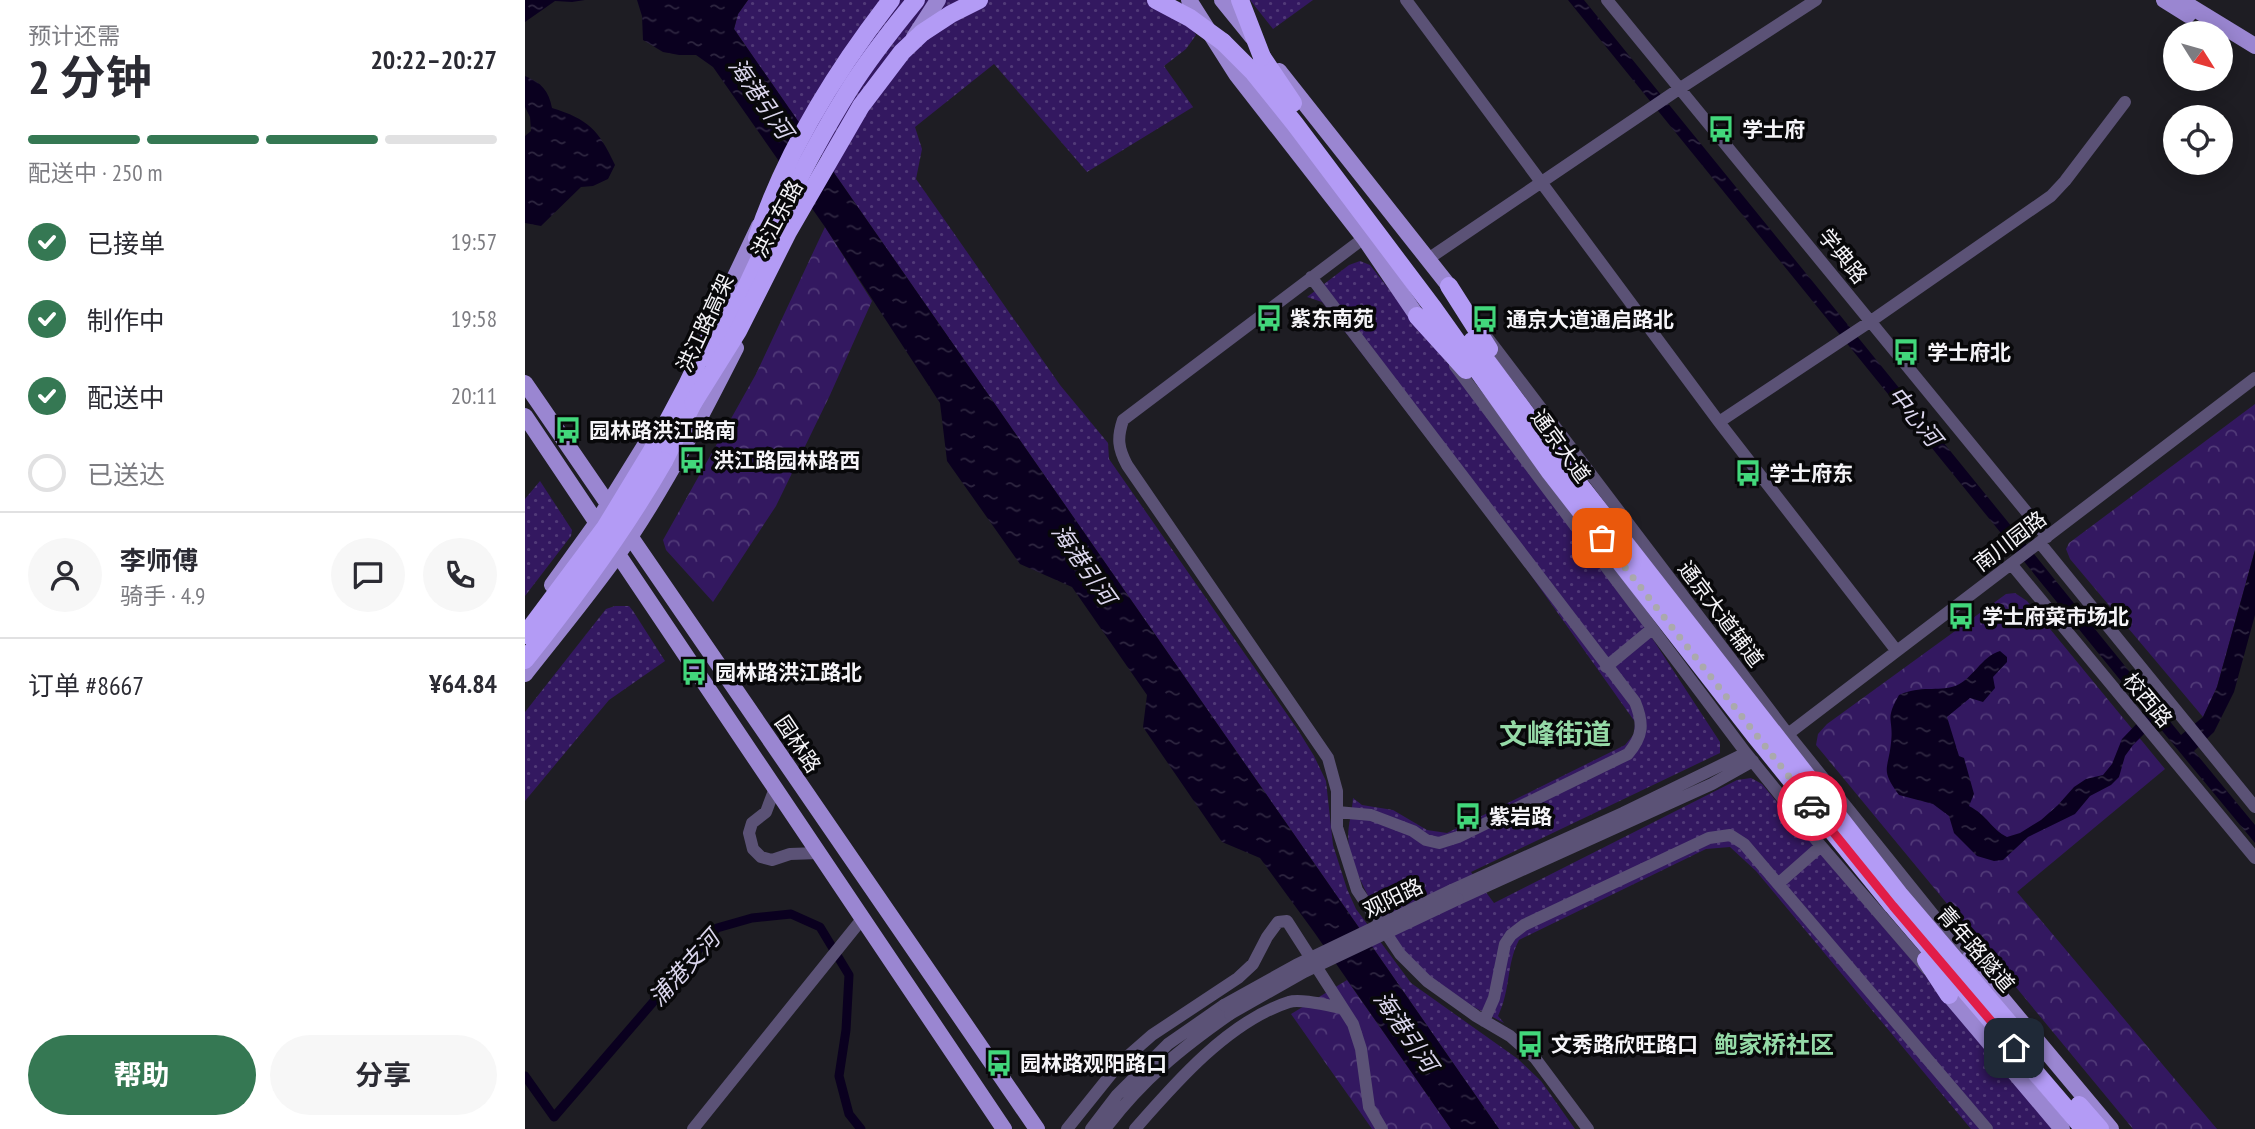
<!DOCTYPE html>
<html lang="zh">
<head>
<meta charset="utf-8">
<style>
	body { margin:0; font-family:"PT Sans Narrow","Noto Sans SC",sans-serif; background:#f7f7f7; color:#2b2b33; height:100vh; display:flex; flex-direction:column; font-size:26px; white-space:nowrap }
	* { box-sizing:border-box; margin:0 }
	p { font-size:23px; color:#7c7c81 }
	.icon { flex:none; width:38px; height:38px; fill:none; stroke:currentColor; stroke-width:2; stroke-linecap:round; stroke-linejoin:round }
	.map { position:relative; flex:1; overflow:hidden }
	.panel { display:flex; flex-direction:column; background:#fff; width:525px }
	.panel>* { flex:none }
	.needle { width:46px; rotate:127deg }
	.fabs { position:absolute; left:1638px; top:21px; display:grid; gap:14px }
	.fabs a { display:grid; place-items:center; width:70px; height:70px; border-radius:50%; background:#fff; box-shadow:0 4px 18px #0003; font-size:35px }
	.pin { position:absolute; display:grid; place-items:center; width:60px; height:60px; color:#fff; margin:-30px; border-radius:14px; box-shadow:0 4px 10px #0006 }
	.courier { position:absolute; display:grid; place-items:center; width:70px; height:70px; margin:-35px; border:5px solid #e11d48; border-radius:50%; background:#fff; color:#222; box-shadow:0 2px 9px #0007 }
	.headline em { font-style:normal; font-weight:700 }
	.headline div { display:flex; flex-direction:column-reverse }
	.headline { display:flex; align-items:center; justify-content:space-between; height:119px; padding:0 28px }
	h1 { font-size:46px; font-weight:700; line-height:52px }
	.bar { display:grid; grid-template-columns:repeat(4,1fr); gap:10px 7px; align-content:center; height:84px; padding:0 28px }
	.bar i { height:9px; border-radius:5px; background:#e1e1e2 }
	.bar .active { background:#357853 }
	.bar p { grid-column:span 4 }
	.line { display:flex; align-items:center; gap:18px; padding:0 28px; border-top:2px solid #e1e1e2 }
	.line div { flex:1 }
	.round { display:grid; place-items:center; flex:none; width:74px; height:74px; border-radius:37px; background:#f7f7f7 }
	ol { padding:0 28px; list-style:none }
	li { display:flex; align-items:center; gap:21px; height:77px }
	li p { margin-inline-start:auto }
	li .icon { padding:7px; border-radius:50%; background:#357853; color:#fff; stroke-width:4 }
	li:last-child { color:#7c7c81 }
	li i { width:38px; height:38px; border:4px solid #e1e1e2; border-radius:50% }
	.cta { display:flex; gap:14px; margin-top:auto; padding:14px 28px }
	.cta a { flex:1; height:80px; border-radius:42px; background:#357853; color:#fff; font-size:28px; font-weight:700; line-height:80px; text-align:center }
	.cta a+a { background:#f7f7f7; color:#2b2b33 }
	main { display:flex; flex:1; min-height:0 }
	.map>svg:first-child { display:block }
	.grass { fill:url(#grass-dots) }
	.park { fill:url(#park-crowns) }
	.water { fill:url(#water-ripples) }
	.lines { fill:none; stroke-linecap:round; stroke-linejoin:round }
	.canal { stroke:#0a001f; stroke-width:9 }
	.minor { stroke:#5b5276; stroke-width:12 }
	.major { stroke:#9a86d1; stroke-width:16 }
	.highway { stroke:#b39bf5; stroke-width:18 }
	.minor-bridge { stroke:#5b5276; stroke-width:12 }
	.highway-bridge { stroke:#b39bf5; stroke-width:18 }
	.done { stroke:#aaa9ad; stroke-width:7; stroke-dasharray:0 12.6 }
	.route { stroke:#e11d48; stroke-width:9 }
	.labels { text-anchor:middle; dominant-baseline:central; stroke-width:7; stroke-linejoin:round; paint-order:stroke }
	.poi-label { font-size:21px; font-weight:bold; fill:#f5f4f8; stroke:#08080a; text-anchor:start }
	.street-label { font-size:21px; fill:#f5f4f8; stroke:#08080a }
	.water-label { font-size:23px; font-style:italic; fill:#dbd6ed; stroke:#08080a }
	.quarter-label { font-size:24px; font-weight:bold; fill:#95daa7; stroke:#08080a }
	.district-label { font-size:28px; font-weight:bold; fill:#95daa7; stroke:#08080a }
</style>
</head>
<body>
<main>
<section class="panel">
<div class="headline"><div><h1>2 分钟</h1><p>预计还需</p></div><em>20:22–20:27</em></div>
<div class="bar"><i class="active"></i><i class="active"></i><i class="active"></i><i></i><p>配送中 · 250 m</p></div>
<ol>
<li><svg class="icon" aria-label="check" viewBox="0 0 24 24"><path d="M5 12l5 5 9-10"/></svg>已接单<p>19:57</p></li>
<li><svg class="icon" aria-label="check" viewBox="0 0 24 24"><path d="M5 12l5 5 9-10"/></svg>制作中<p>19:58</p></li>
<li><svg class="icon" aria-label="check" viewBox="0 0 24 24"><path d="M5 12l5 5 9-10"/></svg>配送中<p>20:11</p></li>
<li><i></i>已送达</li>
</ol>
<div class="line" style="height:126px"><a class="round"><svg class="icon" aria-label="person" viewBox="0 0 24 24"><circle cx="12" cy="8" r="4"/><path d="M4 21q1-7 8-7t8 7"/></svg></a><div><b>李师傅</b><p>骑手 · 4.9</p></div><a class="round"><svg class="icon" aria-label="chat" viewBox="0 0 24 24"><path d="M4 5h16v11H9l-5 4z"/></svg></a><a class="round"><svg class="icon" aria-label="phone" viewBox="0 0 24 24"><path d="M5 4h4l2 5-3 2q2 4 5 5l2-3 5 2v4C11 20 4 13 5 4z"/></svg></a></div>
<div class="line" style="height:91px"><div>订单 #8667</div><b>¥64.84</b></div>
<div class="cta"><a>帮助</a><a>分享</a></div>
</section>
<div class="map">
<svg width="1730" height="1129" viewBox="0 0 1730 1129">
	<defs>
		<pattern id="grass-dots" width="8" height="8" patternUnits="userSpaceOnUse" patternTransform="scale(1.75)"><rect width="8" height="8" fill="#331860"/><path d="M2 2h.1M6 6h.1" fill="none" stroke="#513a78" stroke-width="1.8" stroke-linecap="round"/></pattern>
		<pattern id="park-crowns" width="20" height="18" patternUnits="userSpaceOnUse" patternTransform="scale(1.75)"><rect width="20" height="18" fill="#331860"/><path d="M2 6a3 3 0 1 1 6 0M12 15a3 3 0 1 1 6 0" fill="none" stroke="#513a78"/></pattern>
		<pattern id="water-ripples" width="26" height="14" patternUnits="userSpaceOnUse" patternTransform="scale(1.75)"><rect width="26" height="14" fill="#0a001f"/><path d="M2 4q2-2 4 0t4 0M15 11q2-2 4 0t4 0" fill="none" stroke="#2e2640"/></pattern>
	</defs>
	<rect width="100%" height="100%" fill="#1e1d23"/>
	<path class="grass" d="M223,0H647L671,35L661,49L639,66L668,107L562,172L469,64L390,127L397,149L391,179L535,385L583,443L584,459L773,730L789,756L801,781L808,845L822,889L831,909L886,983L993,1059L1016,1081L1050,1129H974L209,29L213,14Z
		M725,0H788L748,29Z
		M835,261L845,265L927,369L1114,618L1195,742V753L946,872L969,903L1212,780L1226,778L1237,784C1333,900 1434,1011 1527,1129H1446L1231,871L1205,847L1181,849L994,940C981,965 986,989 973,1016L979,1023C952,1009 924,995 901,975C873,949 830,884 824,846C821,830 827,815 828,798L837,805L868,810L902,830L922,833L1100,745L1109,734L1110,722L988,550L797,302L782,297L824,265Z
		M15,481L47,530L46,536L0,596V499Z
		M90,606H104L108,611L140,661L84,700L0,801V712L81,609Z"/>
	<path class="park" d="M300,227L347,301L305,395L251,506L188,602L141,550L138,540L231,374Z
		M1730,404V550L1692,687L1678,717L1545,559L1541,549L1544,543Z
		M1490,593L1502,601L1640,769L1492,892L1692,1129H1608L1291,745L1293,734L1302,724L1481,594Z
		M822,980L926,1129H847L766,1014Z"/>
	<path class="water" d="M0,0H60L47,2L30,1L0,22Z
		M112,0H223L213,14L209,29L974,1129H926L789,932L735,858L697,842L618,727L622,695L547,587L495,564L422,461L415,403L300,227L188,67L171,55H154L138,52L118,40L117,16Z
		M1043,0H1059L1656,735L1678,717L1692,687L1730,550V615L1709,692L1689,732L1669,751L1730,825V843L1634,727L1619,734L1608,745L1600,756L1594,777L1586,785L1565,796L1550,814L1503,837L1478,860L1469,861L1452,856L1429,833L1424,816L1408,804L1374,795C1355,769 1363,771 1366,743C1369,718 1359,721 1374,695C1396,685 1412,692 1430,686C1447,680 1457,656 1475,651L1482,657V662L1468,677L1470,688L1458,702L1445,698L1422,717L1434,756L1439,758L1449,794L1444,806C1462,815 1467,830 1482,837L1495,833L1516,820L1533,805L1549,787L1561,779L1578,775L1587,764L1597,739L1622,713Z
		M0,76C16,82 24,91 27,108C63,119 74,130 90,165L83,179L68,186L56,187L16,226L0,223V136L6,131L5,117L0,107Z"/>
	<g class="lines">
		<path class="canal" d="M0,1076L29,1117L192,928L227,918L266,914L295,927L324,975L321,1030L314,1076L324,1114L336,1129"/>
		<path class="minor" d="M881,0L1194,422L1371,650
			M1082,0L1522,537
			M839,238L598,420C592,438 593,448 602,465L803,758L812,791V827L832,890L875,954L902,981L951,1016L985,1036L1010,1058L1063,1129
			M903,259L1154,89L1291,0
			M786,277L1110,702C1119,724 1118,736 1103,754L933,837L914,843L901,840L888,831L846,815L812,812
			M962,337L1263,734L1444,959
			M930,366L1221,753L1296,846L1402,969
			M1194,422L1346,321L1526,196L1540,181L1600,102
			M1515,543L1730,807
			M1487,565L1730,858
			M1081,667L1127,629
			M1263,734C1419,615 1575,497 1730,378
			M250,788L241,812L227,823L224,833L228,849L236,857L247,860L265,854L293,853
			M1253,884L1296,846
			M927,890L1098,813L1221,753
			M933,899L1187,784L1228,761
			M959,1021L969,998L980,944L986,935L999,925L1184,838L1205,835L1219,844L1462,1129
			M168,1129L337,919
			M542,1129L595,1063L627,1035L713,978L728,964L742,937L753,922L762,921L828,1024L836,1049L844,1107L857,1129
			M566,1129L592,1095L643,1044L699,1005
			M580,1129C617,1080 655,1049 705,1014
			M610,1129C650,1083 704,1021 764,1002C775,998 805,1006 817,1008"/>
		<path class="major" d="M664,0L711,74L839,238L892,316
			M697,0L727,37
			M1639,0L1663,15
			M1655,0L1730,46
			M389,37L413,0
			M754,71L924,286
			M197,304L234,226
			M0,383L512,1129
			M0,416L479,1129
			M27,585L71,524L125,437
			M0,674C36,628 74,583 107,534C146,475 179,411 211,348
			M1444,959L1586,1129
			M1424,995L1537,1129"/>
		<path class="highway" d="M698,42L729,73L770,124L909,309L1025,472L1231,737L1368,906L1559,1129
			M737,57L768,103
			M924,286L964,349
			M892,316L941,370
			M947,341L1040,466L1374,894L1484,1023
			M188,360C230,268 271,175 324,90C344,58 368,28 391,0
			M128,449L162,385L205,294
			M139,461L175,389
			M1401,960L1424,995
			M1554,1105L1575,1129"/>
		<path class="minor-bridge" d="M699,1005L771,965L927,890
			M705,1014L779,972L933,899"/>
		<path class="highway-bridge" d="M631,0L665,18L698,42
			M715,0L737,57
			M232,238C261,151 310,72 366,0
			M168,403L213,331L263,232L336,106L377,52L397,33L426,14L454,0
			M0,635L80,528L128,449
			M0,660C51,596 99,531 139,461"/>
	</g>
	<g class="lines">
		<path class="done" d="M1077,538L1287,806"/>
		<path class="route" d="M1287,806L1368,906L1489,1048"/>
	</g>
	<defs>
		<symbol id="bus-bare" viewBox="-9 -9 18 18"><path d="M-5-6H5V4H4V6H2V4H-2V6H-4V4H-5ZM-3.5-4V0h7V-4ZM-3.5 1.2v1.5H-2V1.2ZM2 1.2v1.5H3.5V1.2Z" fill="#42d77b" stroke="#08080a" stroke-width="2.5" paint-order="stroke"/></symbol>
	</defs>
	<g fill-rule="evenodd">
		<use href="#bus-bare" x="1177" y="110" width="38" height="38"/>
		<use href="#bus-bare" x="725" y="299" width="38" height="38"/>
		<use href="#bus-bare" x="941" y="300" width="38" height="38"/>
		<use href="#bus-bare" x="1362" y="333" width="38" height="38"/>
		<use href="#bus-bare" x="24" y="411" width="38" height="38"/>
		<use href="#bus-bare" x="148" y="441" width="38" height="38"/>
		<use href="#bus-bare" x="1204" y="454" width="38" height="38"/>
		<use href="#bus-bare" x="1417" y="597" width="38" height="38"/>
		<use href="#bus-bare" x="150" y="653" width="38" height="38"/>
		<use href="#bus-bare" x="924" y="797" width="38" height="38"/>
		<use href="#bus-bare" x="986" y="1025" width="38" height="38"/>
		<use href="#bus-bare" x="455" y="1044" width="38" height="38"/>
	</g>
	<g class="labels">
		<g class="poi-label">
			<text x="1217" y="129">学士府</text>
			<text x="765" y="318">紫东南苑</text>
			<text x="981" y="319">通京大道通启路北</text>
			<text x="1402" y="352">学士府北</text>
			<text x="64" y="430">园林路洪江路南</text>
			<text x="188" y="460">洪江路园林路西</text>
			<text x="1244" y="473">学士府东</text>
			<text x="1457" y="616">学士府菜市场北</text>
			<text x="190" y="672">园林路洪江路北</text>
			<text x="964" y="816">紫岩路</text>
			<text x="1026" y="1044">文秀路欣旺路口</text>
			<text x="495" y="1063">园林路观阳路口</text>
		</g>
		<g class="street-label">
			<text transform="translate(252 219) rotate(-62)">洪江东路</text>
			<text transform="translate(1318 256) rotate(51)">学典路</text>
			<text transform="translate(180 323) rotate(-65)">洪江路高架</text>
			<text transform="translate(1036 446) rotate(54)">通京大道</text>
			<text transform="translate(1485 541) rotate(-37)">南川园路</text>
			<text transform="translate(1196 614) rotate(53)">通京大道辅道</text>
			<text transform="translate(1623 700) rotate(50)">校西路</text>
			<text transform="translate(273 744) rotate(56)">园林路</text>
			<text transform="translate(868 898) rotate(-26)">观阳路</text>
			<text transform="translate(1451 949) rotate(49)">青年路隧道</text>
		</g>
		<g class="water-label">
			<text transform="translate(236 98) rotate(55)">海港引河</text>
			<text transform="translate(1390 416) rotate(51)">中心河</text>
			<text transform="translate(559 564) rotate(55)">海港引河</text>
			<text transform="translate(159 968) rotate(-48)">浦港支河</text>
			<text transform="translate(881 1031) rotate(55)">海港引河</text>
		</g>
		<g class="quarter-label">
			<text x="1249" y="1044">鲍家桥社区</text>
		</g>
		<g class="district-label">
			<text x="1030" y="733">文峰街道</text>
		</g>
	</g>
</svg>
<div class="fabs">
<a><svg class="needle" viewBox="-14 -14 28 28"><path d="M0-13l5 13h-10z" fill="#e53935"/><path d="M0 13l5-13h-10z" fill="#7c7c81"/></svg></a>
<a><svg class="icon" aria-label="locate" viewBox="0 0 24 24"><circle cx="12" cy="12" r="6"/><path d="M12 2v4M12 18v4M2 12h4M18 12h4"/></svg></a>
</div>
<div class="pin" style="left:1077px;top:538px;background:#ea580c"><svg class="icon" aria-label="bag" viewBox="0 0 24 24"><path d="M5 8h14l-1 12H6zM9 8a3 3 0 0 1 6 0"/></svg></div>
<div class="pin" style="left:1489px;top:1048px;background:#1f2937"><svg class="icon" aria-label="home" viewBox="0 0 24 24"><path d="M3 11l9-7 9 7M6 9v11h12V9"/></svg></div>
<div class="courier" style="left:1287px;top:806px"><svg class="icon" aria-label="car" viewBox="0 0 24 24"><path d="M5 17H2v-5l4-1 3-4h7l3 4 3 1v5h-3M9 17h6M6 11h13"/><circle cx="7" cy="17" r="2"/><circle cx="17" cy="17" r="2"/></svg></div>
</div>
</main>
</body>
</html>
